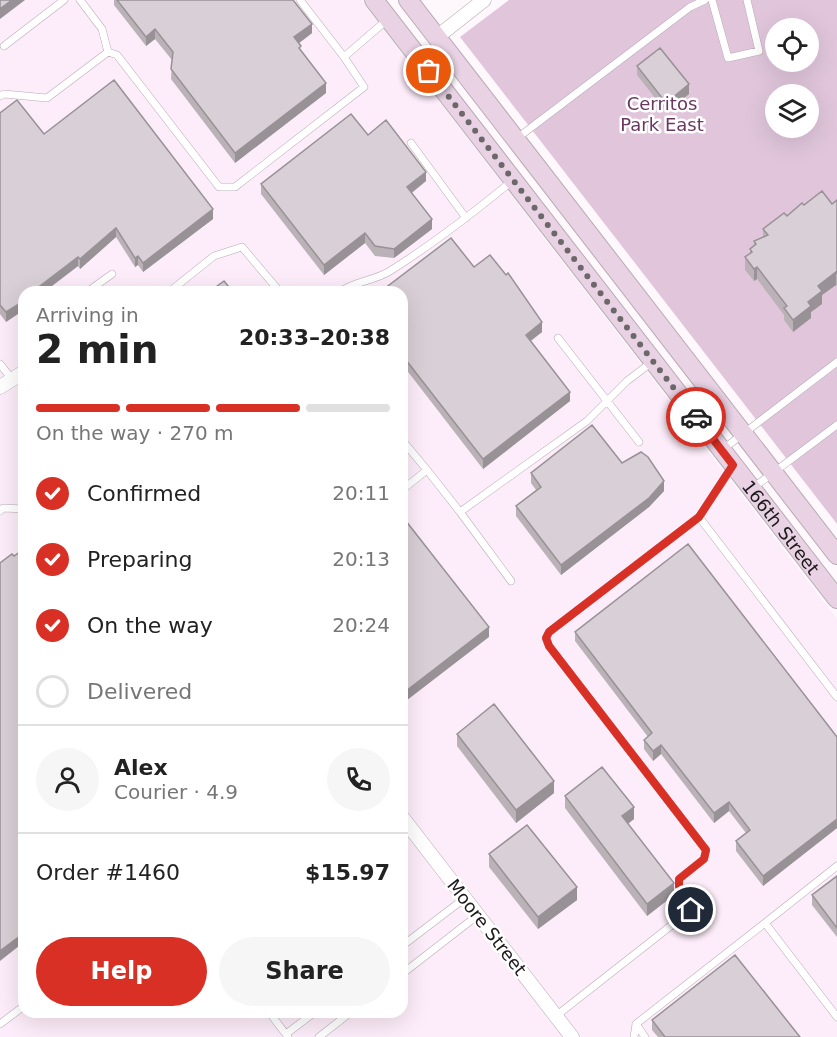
<!DOCTYPE html>
<html lang="en">
<head>
<meta charset="utf-8">
<style>
	body { margin:0; font-family:"DejaVu Sans",sans-serif; background:#f6f6f6; color:#222; height:100vh; display:flex; flex-direction:column; font-size:22px; white-space:nowrap }
	* { box-sizing:border-box; margin:0 }
	p { font-size:20px; color:#767676 }
	.icon { flex:none; width:33px; height:33px; fill:none; stroke:currentColor; stroke-width:2; stroke-linecap:round; stroke-linejoin:round }
	.map { position:relative; flex:1; overflow:hidden }
	.drawer { position:absolute; left:18px; top:286px; width:390px; height:732px; display:flex; flex-direction:column; background:#fff; border-radius:18px; box-shadow:0 6px 24px #0002 }
	.drawer>* { flex:none }
	.buttons { position:absolute; left:765px; top:18px; display:grid; gap:12px }
	.buttons a { display:grid; place-items:center; width:54px; height:54px; border-radius:50%; background:#fff; box-shadow:0 6px 24px #0002; font-size:30px }
	.pin { position:absolute; display:grid; place-items:center; width:51px; height:51px; color:#fff; margin:-26px; border:3px solid #fff; border-radius:50%; box-shadow:0 2px 6px #0007 }
	.courier { position:absolute; display:grid; place-items:center; width:60px; height:60px; margin:-30px; border:4px solid #d93025; border-radius:50%; background:#fff; color:#222; box-shadow:0 2px 8px #0007 }
	.headline em { font-style:normal; font-weight:700 }
	.headline div { display:flex; flex-direction:column-reverse }
	.headline { display:flex; align-items:center; justify-content:space-between; height:102px; padding:0 18px }
	h1 { font-size:39px; font-weight:700; line-height:45px }
	.bar { display:grid; grid-template-columns:repeat(4,1fr); gap:9px 6px; align-content:center; height:72px; padding:0 18px }
	.bar i { height:8px; border-radius:4px; background:#e0e0e0 }
	.bar .on { background:#d93025 }
	.bar p { grid-column:span 4 }
	.line { display:flex; align-items:center; gap:15px; padding:0 18px; border-top:2px solid #e0e0e0 }
	.line div { flex:1 }
	.round { display:grid; place-items:center; flex:none; width:63px; height:63px; border-radius:32px; background:#f6f6f6 }
	ol { padding:0 18px; list-style:none }
	li { display:flex; align-items:center; gap:18px; height:66px }
	li p { margin-inline-start:auto }
	li .icon { padding:6px; border-radius:50%; background:#d93025; color:#fff; stroke-width:4 }
	li:last-child { color:#767676 }
	li i { width:33px; height:33px; border:3px solid #e0e0e0; border-radius:50% }
	.action { display:flex; gap:12px; margin-top:auto; padding:12px 18px }
	.action a { flex:1; height:69px; border-radius:36px; background:#d93025; color:#fff; font-size:24px; font-weight:700; line-height:69px; text-align:center }
	.action a+a { background:#f6f6f6; color:#222 }
	.map>svg:first-child { display:block }
	.built { fill:#fdecf9; fill-rule:evenodd }
	.green { fill:#e1c6db; fill-rule:evenodd }
	.lines { fill:none; stroke-linecap:round; stroke-linejoin:round }
	.lane-casing { stroke:#b5acb3; stroke-width:8 }
	.street-casing { stroke:#b5acb3; stroke-width:15 }
	.secondary-casing { stroke:#b5acb3; stroke-width:20 }
	.lane { stroke:#fff; stroke-width:7 }
	.street { stroke:#fff; stroke-width:14 }
	.secondary { stroke:#e8d2e4; stroke-width:18 }
	.wall { fill:#bbb2b8 }
	.shaded-wall { fill:#989196 }
	.building { fill:#d9cfd6; stroke:#989196; stroke-width:1.5 }
	.done { stroke:#6c686a; stroke-width:6; stroke-dasharray:0 10.8 }
	.route { stroke:#d93025; stroke-width:8 }
	.labels { text-anchor:middle; dominant-baseline:central; stroke-width:5; stroke-linejoin:round; paint-order:stroke }
	.park-label { font-size:18px; fill:#6a3761; stroke:#fff }
	.street-label { font-size:18px; fill:#1d1a1c; stroke:#fff }
</style>
</head>
<body>
<div class="map">
<svg width="837" height="1037" viewBox="0 0 837 1037">
	<rect width="100%" height="100%" fill="#fef8fc"/>
	<path class="built" d="M0,0H361L837,619V1037H0ZM24,292H402V1012H24Z"/>
	<path class="green" d="M509,0H837V524L460,37ZM776,28H808V62H776ZM776,94H808V128H776Z"/>
	<g class="lines">
		<defs>
			<path id="lane" d="M80,0L102,29L108,52
				M300,0L344,57
				M712,0L728,58L759,51L747,0
				M4,46L64,0
				M0,96L4,94L47,98L108,52L117,55L219,187H235L364,87L344,57L388,19
				M516,139L690,7L705,0
				M411,143L466,218
				M87,292L112,274
				M169,292L214,256L242,247L280,292
				M340,292C355,281 374,281 390,271C433,244 473,213 512,181
				M558,338L639,442
				M0,364L11,378
				M402,440L427,470
				M722,450L837,362
				M754,487L837,425
				M402,490L427,470L460,512L587,421L627,381L652,362
				M0,511L3,508L24,509
				M460,512L511,581
				M699,517L837,697
				M765,923L837,866
				M402,946L465,898
				M402,974L478,915
				M269,1012L288,1037
				M556,1016L691,910L693,904L679,886V879L704,859L706,850L549,646L546,638L549,632L699,517L732,467
				M0,1024L24,1006
				M636,1024L645,1037
				M286,1034L315,1012
				M319,1037L351,1012
				M634,1037L636,1024L765,923L837,1017"/>
			<path id="street" d="M437,37L484,0
				M0,387L24,372
				M402,817L572,1037"/>
			<g id="secondary">
				<path id="s1" d="M374,0L837,599"/>
				<path d="M408,0L837,555"/>
			</g>
		</defs>
		<use href="#lane" class="lane-casing"/>
		<use href="#street" class="street-casing"/>
		<use href="#secondary" class="secondary-casing"/>
		<use href="#lane" class="lane"/>
		<use href="#street" class="street"/>
		<use href="#secondary" class="secondary"/>
	</g>
	<path class="wall" d="M114,0H293L312,33L299,43L301,52L326,93L235,163L171,79L172,60L155,39L146,46L114,5Z
		M637,66L689,94L666,112L637,75Z
		M0,113L44,134L213,219L143,272L138,265L135,267L116,237L80,269L78,266L44,292H24L6,322L0,314Z
		M368,135L426,181L412,193L432,229L394,258L375,256L365,243L324,275L261,194V184Z
		M837,200V286L836,285L822,295V304L811,312V318L793,332L784,320V315L757,279L754,281L745,270V257L750,253V249L754,245V241L763,236V229L804,205L832,204Z
		M474,267L542,332L531,341L570,401L483,469L402,364V292Z
		M622,463L664,491L649,507L561,575L516,516V506L536,490L531,483V473Z
		M575,632L837,737V828L763,886L736,851V841L746,833L729,811L714,823L661,754L653,761L644,749V740L648,737L575,641Z
		M457,734L554,793L516,823L457,746Z
		M565,796L634,819L628,824L674,895L647,916L565,808Z
		M489,854L577,900L538,929L489,867Z
		M837,876V937L812,905V895Z
		M652,1020L800,1037H658L652,1030Z"/>
	<path class="shaded-wall" d="M12,0H25L0,19V9Z
		M312,24V33L294,47V37Z
		M155,29V39L146,46V37Z
		M326,83V93L235,163V153Z
		M689,84V94L666,112V103Z
		M426,172V181L407,196V187Z
		M213,209V219L143,272V263Z
		M432,219V229L394,258V249Z
		M116,228V237L80,269V259Z
		M365,233V243L324,275V265Z
		M138,256V265L135,267V258Z
		M78,257V266L44,292H36V289Z
		M757,267V279L754,281V269Z
		M836,272V285L822,295V304L811,312V318L793,332V320L818,286Z
		M24,301V310L6,322V312Z
		M542,322V332L526,344V335Z
		M570,392V401L483,469V459Z
		M664,481V491L649,507L561,575V565Z
		M489,627V637L402,704V694Z
		M661,745V754L653,761V751Z
		M554,781V793L516,823V810Z
		M729,802V811L714,823V813Z
		M634,807V819L622,828V816Z
		M837,819V828L763,886V876Z
		M674,883V895L647,916V904Z
		M577,887V900L538,929V917Z
		M24,933V942L0,961V951Z"/>
	<path class="building" d="M0,0H12L0,9Z
		M117,0H293L312,24L294,37L301,46L299,48L326,83L235,153L171,69L173,52L155,29L146,37Z
		M660,48L689,84L666,103L637,66Z
		M114,80L213,209L143,263L138,256L135,258L116,228L80,259L78,257L36,289L38,291L37,292H24V301L6,312L0,305V113L17,100L44,134Z
		M351,114L368,135L386,120L426,172L407,187L432,219L394,249L375,246L365,233L324,265L261,184Z
		M822,191L832,204L837,200V274L836,272L818,286L822,291L808,302L811,306L793,320L784,308L787,306L757,267L754,269L745,257L752,252L750,249L756,244L754,241L768,235L763,229L784,213L787,216L802,203L804,205Z
		M451,238L474,267L490,255L506,275L508,273L542,322L526,335L570,392L483,459L402,355V292H380Z
		M224,281L233,292H209Z
		M592,425L622,463L641,452L648,457L664,481L649,498L561,565L516,506L541,487L531,473Z
		M402,516L489,627L402,694Z
		M688,544L837,737V819L763,876L736,841L750,830L729,802L714,813L661,745L653,751L644,740L652,733L575,632Z
		M24,549V933L0,951V563L12,554L14,556Z
		M494,704L554,781L516,810L457,734Z
		M602,767L634,807L622,816L674,883L647,904L565,796Z
		M527,825L577,887L538,917L489,854Z
		M837,876V928L812,895Z
		M735,955L800,1037H665L652,1020Z"/>
	<g class="lines">
		<path class="done" d="M429,71L696,417"/>
		<path class="route" d="M691,910L693,904L679,886V879L704,859L706,850L549,646L546,638L549,632L699,517L733,465L696,417"/>
	</g>
	<g class="labels">
		<g class="park-label">
			<text x="662" y="103">Cerritos<tspan x="662" dy="21">Park East</tspan></text>
		</g>
		<g class="street-label">
			<text stroke="none"><textPath href="#s1" startOffset="666">166th Street</textPath></text>
			<text transform="translate(487 927) rotate(52)">Moore Street</text>
		</g>
	</g>
</svg>
<div class="buttons">
<a><svg class="icon" aria-label="locate" viewBox="0 0 24 24"><circle cx="12" cy="12" r="6"/><path d="M12 2v4M12 18v4M2 12h4M18 12h4"/></svg></a>
<a><svg class="icon" aria-label="layers" viewBox="0 0 24 24"><path d="M12 4l9 5-9 5-9-5zM3 14l9 5 9-5"/></svg></a>
</div>
<div class="pin" style="left:429px;top:71px;background:#ea580c"><svg class="icon" aria-label="bag" viewBox="0 0 24 24"><path d="M5 8h14l-1 12H6zM9 8a3 3 0 0 1 6 0"/></svg></div>
<div class="pin" style="left:691px;top:910px;background:#1f2937"><svg class="icon" aria-label="home" viewBox="0 0 24 24"><path d="M3 11l9-7 9 7M6 9v11h12V9"/></svg></div>
<div class="courier" style="left:696px;top:417px"><svg class="icon" aria-label="car" viewBox="0 0 24 24"><path d="M5 17H2v-5l4-1 3-4h7l3 4 3 1v5h-3M9 17h6M6 11h13"/><circle cx="7" cy="17" r="2"/><circle cx="17" cy="17" r="2"/></svg></div>
<section class="drawer">
<div class="headline"><div><h1>2 min</h1><p>Arriving in</p></div><em>20:33–20:38</em></div>
<div class="bar"><i class="on"></i><i class="on"></i><i class="on"></i><i></i><p>On the way · 270 m</p></div>
<ol>
<li><svg class="icon" aria-label="check" viewBox="0 0 24 24"><path d="M5 12l5 5 9-10"/></svg>Confirmed<p>20:11</p></li>
<li><svg class="icon" aria-label="check" viewBox="0 0 24 24"><path d="M5 12l5 5 9-10"/></svg>Preparing<p>20:13</p></li>
<li><svg class="icon" aria-label="check" viewBox="0 0 24 24"><path d="M5 12l5 5 9-10"/></svg>On the way<p>20:24</p></li>
<li><i></i>Delivered</li>
</ol>
<div class="line" style="height:108px"><a class="round"><svg class="icon" aria-label="person" viewBox="0 0 24 24"><circle cx="12" cy="8" r="4"/><path d="M4 21q1-7 8-7t8 7"/></svg></a><div><b>Alex</b><p>Courier · 4.9</p></div><a class="round"><svg class="icon" aria-label="phone" viewBox="0 0 24 24"><path d="M5 4h4l2 5-3 2q2 4 5 5l2-3 5 2v4C11 20 4 13 5 4z"/></svg></a></div>
<div class="line" style="height:78px"><div>Order #1460</div><b>$15.97</b></div>
<div class="action"><a>Help</a><a>Share</a></div>
</section>
</div>
</body>
</html>
